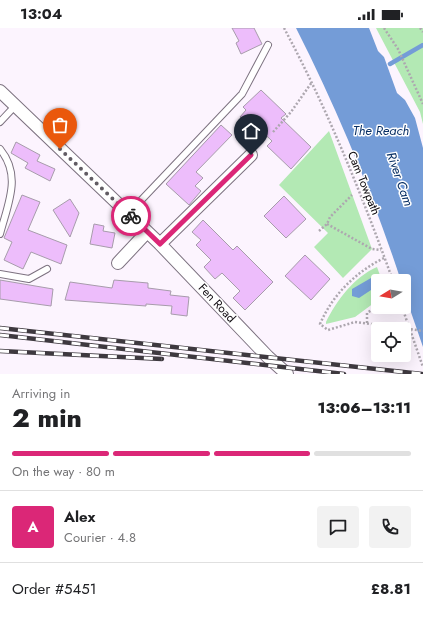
<!DOCTYPE html>
<html lang="en">
<head>
<meta charset="utf-8">
<style>
	body { margin:0; font-family:Jost,sans-serif; background:#f2f2f2; color:#202124; height:100vh; display:flex; flex-direction:column; font-size:15px; white-space:nowrap }
	* { box-sizing:border-box; margin:0 }
	p { font-size:13px; color:#757577 }
	.icon { flex:none; width:22px; height:22px; fill:none; stroke:currentColor; stroke-width:2; stroke-linecap:round; stroke-linejoin:round }
	.map { position:relative; height:346px; overflow:hidden }
	.sheet { display:flex; flex-direction:column; background:#fff; flex:1 }
	.sheet>* { flex:none }
	.needle { width:26px; rotate:259deg }
	.tools { position:absolute; left:371px; top:246px; display:grid; gap:8px }
	.tools a { display:grid; place-items:center; width:40px; height:40px; border-radius:4px; background:#fff; box-shadow:0 4px 16px #0002; font-size:20px }
	.pin { position:absolute; display:grid; place-items:center; width:34px; height:34px; color:#fff; margin:-41px -17px; border-radius:50% 50% 50% 0; rotate:-45deg; box-shadow:0 0 4px #0007 }
	.pin .icon { rotate:45deg }
	.courier { position:absolute; display:grid; place-items:center; width:40px; height:40px; margin:-20px; border:3px solid #db2777; border-radius:50%; background:#fff; color:#222; box-shadow:0 1px 5px #0007 }
	.summary em { font-style:normal; font-weight:800 }
	.summary div { display:flex; flex-direction:column-reverse }
	.summary { display:flex; align-items:center; justify-content:space-between; height:68px; padding:0 12px }
	h1 { font-size:26px; font-weight:800; line-height:30px }
	.bar { display:grid; grid-template-columns:repeat(4,1fr); gap:6px 4px; align-content:center; height:48px; padding:0 12px }
	.bar i { height:5px; border-radius:3px; background:#e0e0e0 }
	.bar .current { background:#db2777 }
	.bar p { grid-column:span 4 }
	.line { display:flex; align-items:center; gap:10px; padding:0 12px; border-top:1px solid #e0e0e0 }
	.line div { flex:1 }
	.round { display:grid; place-items:center; flex:none; width:42px; height:42px; border-radius:4px; background:#f2f2f2 }
	.status { display:flex; justify-content:space-between; align-items:center; height:28px; padding:0 20px; background:#fff; direction:ltr }
	.status svg { height:11px; fill:currentColor }
	.map>svg:first-child { display:block }
	.green { fill:#b3e9b4 }
	.water { fill:#749cd7 }
	.lines { fill:none; stroke-linecap:round; stroke-linejoin:round }
	.stream { stroke:#749cd7; stroke-width:4.5 }
	.building { fill:#edbdfb; stroke:#a79cab }
	.service-casing { stroke:#7d7280; stroke-width:8 }
	.minor-casing { stroke:#7d7280; stroke-width:14 }
	.path { stroke:#ada7af; stroke-width:2.5; stroke-dasharray:2 2; stroke-linecap:butt }
	.service { stroke:#fff; stroke-width:6 }
	.minor { stroke:#fff; stroke-width:12 }
	.rail-casing { stroke:#3e393f; stroke-width:4.5 }
	.rail { stroke:#fff; stroke-width:3; stroke-dasharray:9; stroke-linecap:butt }
	.path-bridge { stroke:#ada7af; stroke-width:2.5; stroke-dasharray:2 2; stroke-linecap:butt }
	.done { stroke:#615c63; stroke-width:4; stroke-dasharray:0 7.2 }
	.route { stroke:#db2777; stroke-width:5 }
	.labels { text-anchor:middle; dominant-baseline:central; stroke-width:3; stroke-linejoin:round; paint-order:stroke }
	.street-label { font-size:12px; fill:#0e0a0f; stroke:#fff }
	.water-label { font-size:13px; font-style:italic; fill:#093065; stroke:#fff }
</style>
</head>
<body>
<div class="status"><b>13:04</b><svg viewBox="0 0 49 12"><path d="M0 12V9h3v3zM5 12V6h3v6zM10 12V3h3v9zM15 12V0h3v12zM26 1h20v11H26zM47 4h2v5h-2z"/></svg></div>
<div class="map">
<svg width="423" height="346" viewBox="0 0 423 346">
	<rect width="100%" height="100%" fill="#fcf4fe"/>
	<path class="green" d="M376,0H423V96L420,84Z
		M329,103L372,221L343,250L314,219L328,205L279,157Z
		M377,239L382,253H378V272L355,289L326,296V294C337,272 354,249 377,239Z"/>
	<path class="water" d="M296,0H369L378,23L384,29L397,65L405,72L415,90L423,120V319L404,264V253H401C373,167 337,81 296,0Z
		M371,250L375,253L374,260L359,270L352,268V261Z"/>
	<g class="lines">
		<path class="stream" d="M390,36L423,17"/>
	</g>
	<path class="building" d="M232,0H254L262,16L241,26L236,15L239,13Z
		M261,62L286,86L281,90L311,119L291,141L267,118L272,113L251,93L248,97L240,89L246,82L243,79Z
		M221,97L232,107L196,144L203,150L195,158L201,163L189,177L166,156Z
		M16,114L40,127L37,133L55,141L50,153L25,140L28,135L11,125Z
		M22,167L40,174L28,202L67,217L61,236L31,224L23,241L4,232L12,214L4,210Z
		M284,168L306,191L286,210L264,188Z
		M70,171L79,185L70,209L53,182Z
		M203,192L233,222L237,218L273,254L245,282L233,270L240,263L222,245L215,251L204,239L211,232L196,217L201,212L192,204Z
		M94,196L104,198L103,203L115,205L112,220L90,216Z
		M305,227L330,251L311,272L285,248Z
		M0,252L53,261L51,278L0,271Z
		M114,252L148,255V260L171,263L170,267L189,269L187,288L171,286L172,278L146,276V278L65,272L70,254L112,260Z"/>
	<g class="lines">
		<defs>
			<path id="service" d="M0,94L15,78
				M0,121C22,148 8,175 0,206
				M128,186L242,66L268,17
				M0,246L29,251L47,241"/>
			<path id="minor" d="M0,63L160,216L268,329L287,346
				M160,216L251,127
				M118,235L147,204"/>
		</defs>
		<use href="#service" class="service-casing"/>
		<use href="#minor" class="minor-casing"/>
		<path class="path" d="M284,0C327,80 362,167 393,253
			M384,0L398,21L423,76
			M420,0L423,4
			M273,104L291,84L312,54
			M327,196L372,221L381,222
			M319,203L327,196L330,189L352,167
			M384,230C356,244 333,266 320,296L328,302L355,294L395,299
			M402,279L423,339
			M367,295V285L378,278"/>
		<use href="#service" class="service"/>
		<use href="#minor" class="minor"/>
		<defs>
			<path id="rail" d="M0,300L422,346
				M0,307L344,346
				M0,323L162,331"/>
		</defs>
		<use href="#rail" class="rail-casing"/>
		<use href="#rail" class="rail"/>
		<path class="path-bridge" d="M395,299L423,303"/>
	</g>
	<g class="lines">
		<path class="done" d="M60,121L131,188"/>
		<path class="route" d="M131,188L160,216L251,127"/>
	</g>
	<g class="labels">
		<g class="street-label">
			<text transform="translate(364 155) rotate(68)">Cam Towpath</text>
			<text transform="translate(217 275) rotate(47)">Fen Road</text>
		</g>
		<g class="water-label">
			<text x="381" y="102">The Reach</text>
			<text transform="translate(400 151) rotate(71)">River Cam</text>
		</g>
	</g>
</svg>
<div class="tools">
<a><svg class="needle" viewBox="-14 -14 28 28"><path d="M0-13l5 13h-10z" fill="#e53935"/><path d="M0 13l5-13h-10z" fill="#757577"/></svg></a>
<a><svg class="icon" aria-label="locate" viewBox="0 0 24 24"><circle cx="12" cy="12" r="6"/><path d="M12 2v4M12 18v4M2 12h4M18 12h4"/></svg></a>
</div>
<div class="pin" style="left:60px;top:121px;background:#ea580c"><svg class="icon" aria-label="bag" viewBox="0 0 24 24"><path d="M5 8h14l-1 12H6zM9 8a3 3 0 0 1 6 0"/></svg></div>
<div class="pin" style="left:251px;top:127px;background:#1f2937"><svg class="icon" aria-label="home" viewBox="0 0 24 24"><path d="M3 11l9-7 9 7M6 9v11h12V9"/></svg></div>
<div class="courier" style="left:131px;top:188px"><svg class="icon" aria-label="bike" viewBox="0 0 24 24"><circle cx="6" cy="16" r="4"/><circle cx="18" cy="16" r="4"/><path d="M6 16l4-8h5l3 8M10 8l3 8H6M13 5h3"/></svg></div>
</div>
<section class="sheet">
<div class="summary"><div><h1>2 min</h1><p>Arriving in</p></div><em>13:06–13:11</em></div>
<div class="bar"><i class="current"></i><i class="current"></i><i class="current"></i><i></i><p>On the way · 80 m</p></div>
<div class="line" style="height:72px"><b class="round" style="background:#db2777;color:#fff">A</b><div><b>Alex</b><p>Courier · 4.8</p></div><a class="round"><svg class="icon" aria-label="chat" viewBox="0 0 24 24"><path d="M4 5h16v11H9l-5 4z"/></svg></a><a class="round"><svg class="icon" aria-label="phone" viewBox="0 0 24 24"><path d="M5 4h4l2 5-3 2q2 4 5 5l2-3 5 2v4C11 20 4 13 5 4z"/></svg></a></div>
<div class="line" style="height:52px"><div>Order #5451</div><b>£8.81</b></div>
</section>
</body>
</html>
